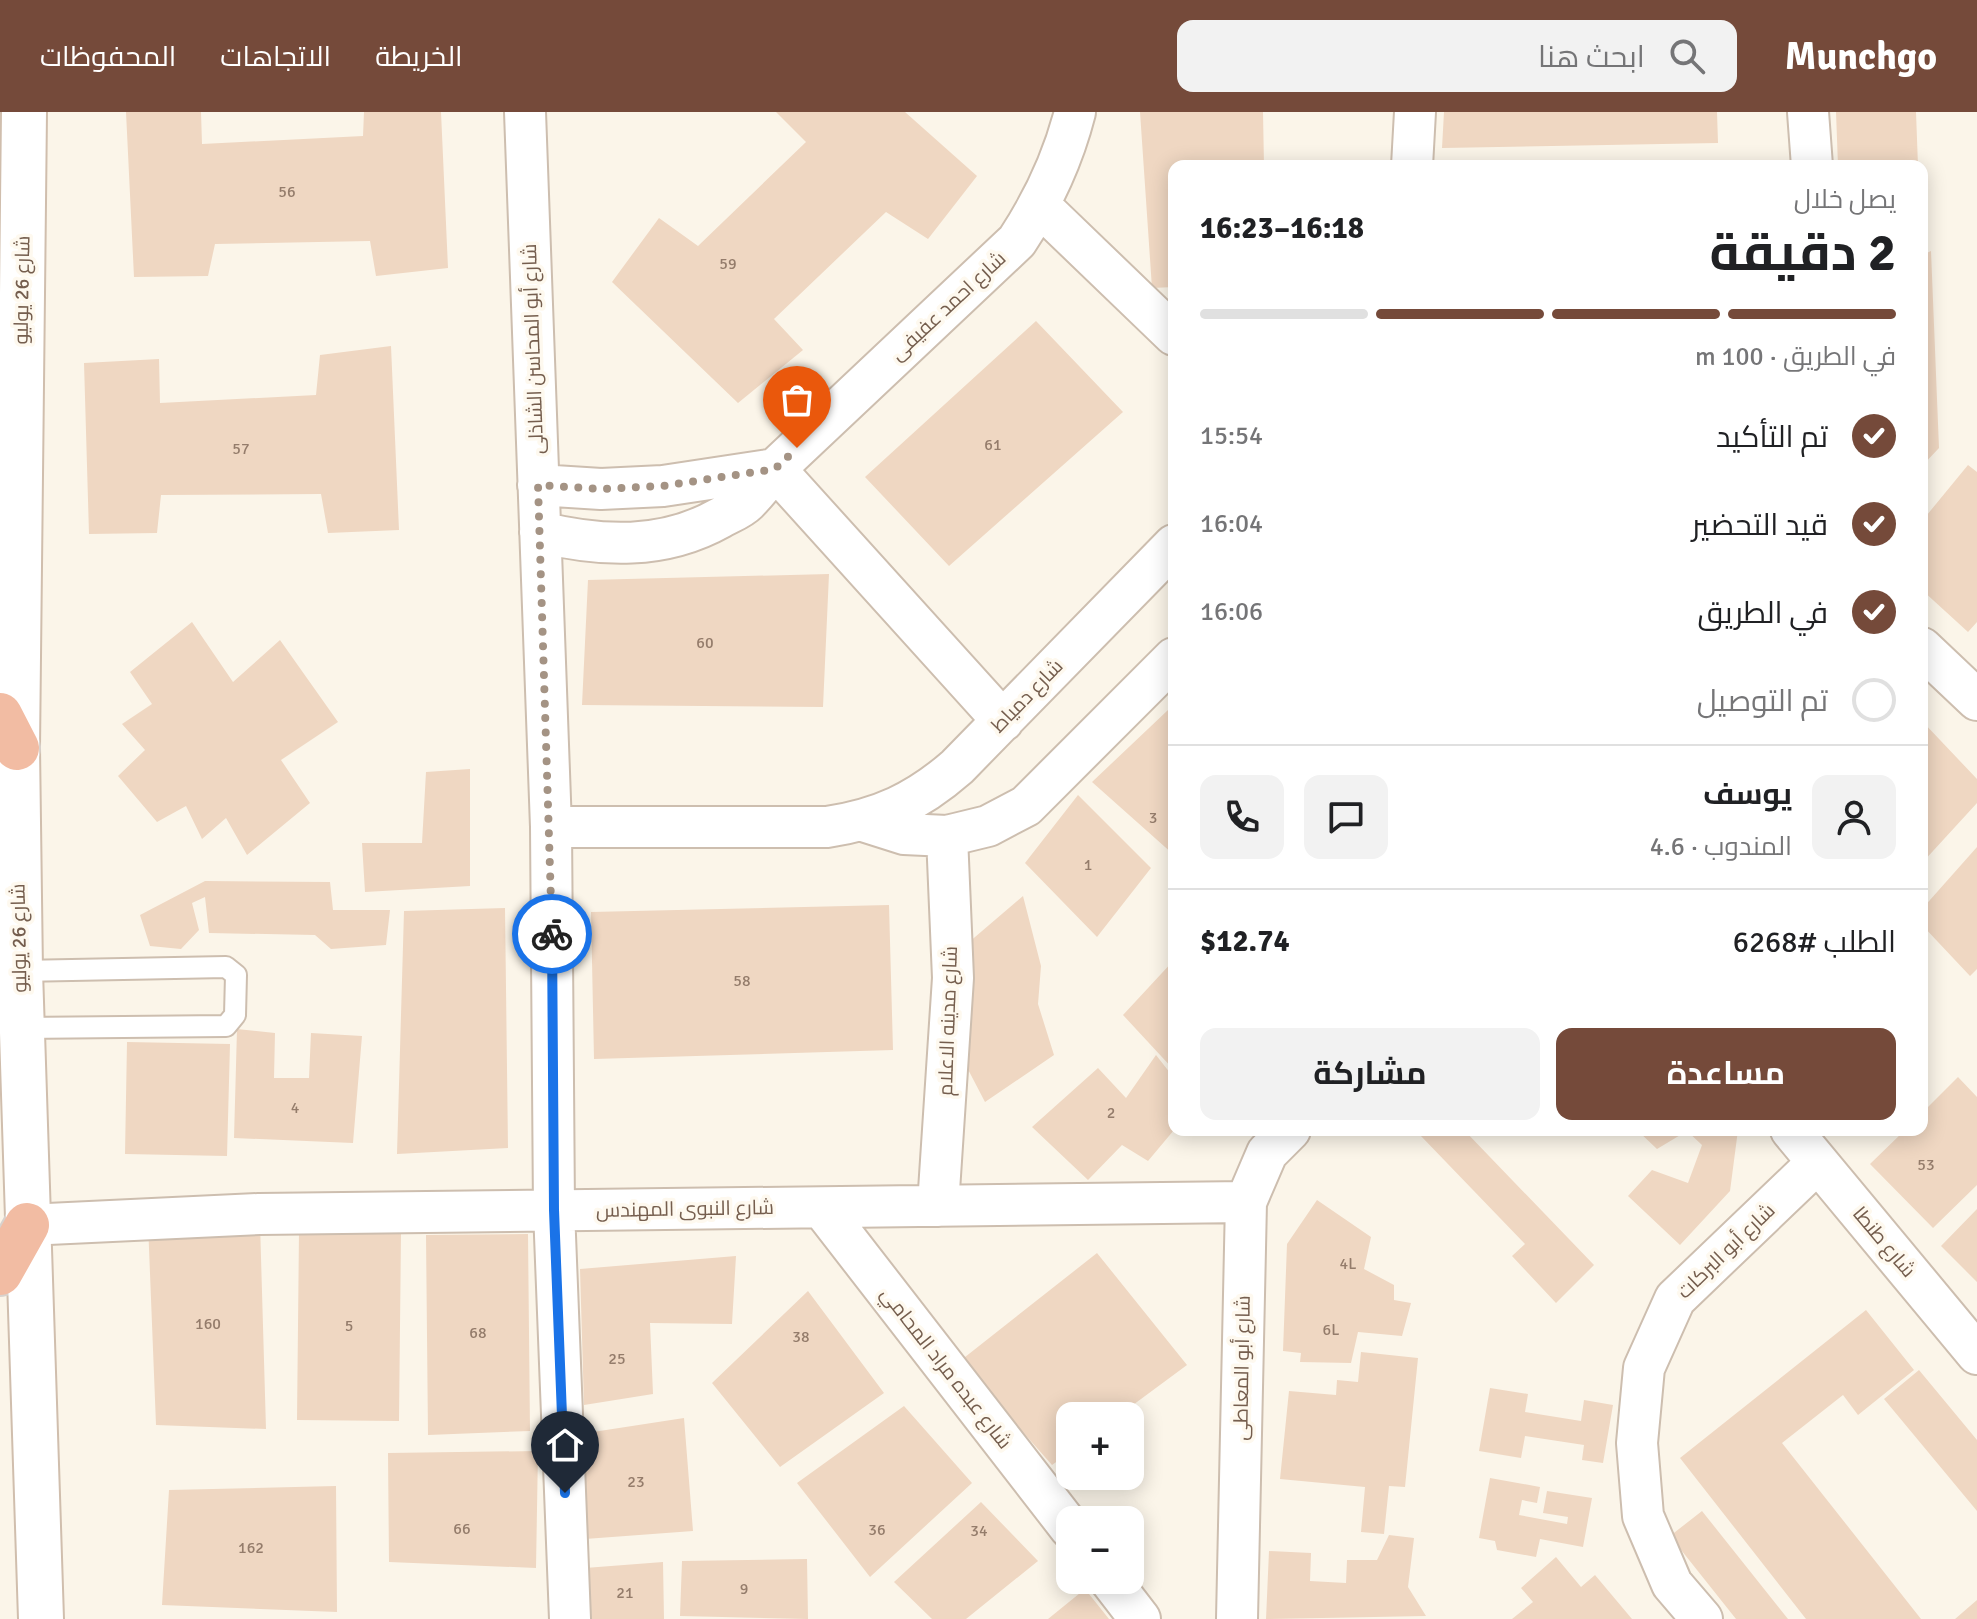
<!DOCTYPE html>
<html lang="ar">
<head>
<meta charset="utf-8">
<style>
	body { margin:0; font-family:Signika,Cairo,sans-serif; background:#f2f2f2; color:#202124; direction:rtl; height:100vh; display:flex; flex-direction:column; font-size:30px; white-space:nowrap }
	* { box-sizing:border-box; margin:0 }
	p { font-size:26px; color:#757577 }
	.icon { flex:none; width:44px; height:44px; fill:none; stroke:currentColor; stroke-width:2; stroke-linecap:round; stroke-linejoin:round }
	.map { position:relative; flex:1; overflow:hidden; direction:ltr }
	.panel { position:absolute; left:1168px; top:48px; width:760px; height:976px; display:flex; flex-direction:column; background:#fff; border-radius:16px; box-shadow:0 4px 20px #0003; direction:rtl }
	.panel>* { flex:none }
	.buttons { position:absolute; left:1056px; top:1290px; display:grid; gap:16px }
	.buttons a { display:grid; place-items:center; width:88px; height:88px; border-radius:16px; background:#fff; box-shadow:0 4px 20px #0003; font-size:40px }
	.pin { position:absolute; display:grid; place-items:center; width:68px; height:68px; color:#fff; margin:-82px -34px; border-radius:50% 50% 50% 0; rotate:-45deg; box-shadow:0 0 8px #0007 }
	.pin .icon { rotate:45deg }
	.courier { position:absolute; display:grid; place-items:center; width:80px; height:80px; margin:-40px; border:6px solid #1a73e8; border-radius:50%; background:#fff; color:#222; box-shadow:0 2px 10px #0007 }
	.overview em { font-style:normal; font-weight:700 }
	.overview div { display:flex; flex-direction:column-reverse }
	.overview { display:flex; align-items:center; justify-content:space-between; height:136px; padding:0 32px }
	h1 { font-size:52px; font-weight:700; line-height:60px }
	.bar { display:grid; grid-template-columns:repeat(4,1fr); gap:12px 8px; align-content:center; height:96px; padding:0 32px }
	.bar i { height:10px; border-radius:6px; background:#e0e0e0 }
	.bar .selected { background:#754a3a }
	.bar p { grid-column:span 4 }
	.line { display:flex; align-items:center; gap:20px; padding:0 32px; border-top:2px solid #e0e0e0 }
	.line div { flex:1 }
	.round { display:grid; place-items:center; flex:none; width:84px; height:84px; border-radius:16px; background:#f2f2f2 }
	ol { padding:0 32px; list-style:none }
	li { display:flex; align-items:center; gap:24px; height:88px }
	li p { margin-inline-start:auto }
	li .icon { padding:8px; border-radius:50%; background:#754a3a; color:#fff; stroke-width:4 }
	li:last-child { color:#757577 }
	li i { width:44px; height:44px; border:4px solid #e0e0e0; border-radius:50% }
	.action { display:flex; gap:16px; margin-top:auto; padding:16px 32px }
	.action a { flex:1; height:92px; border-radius:16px; background:#754a3a; color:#fff; font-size:32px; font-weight:700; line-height:92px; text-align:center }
	.action a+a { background:#f2f2f2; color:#202124 }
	header { display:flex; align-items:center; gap:48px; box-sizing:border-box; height:112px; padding:0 40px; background:#754a3a; color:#fff }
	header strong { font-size:38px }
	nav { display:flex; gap:44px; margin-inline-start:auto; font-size:28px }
	.search { width:560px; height:72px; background:#f2f2f2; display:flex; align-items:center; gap:20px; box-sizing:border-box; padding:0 28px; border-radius:16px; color:#757577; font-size:30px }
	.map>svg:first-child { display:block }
	.building { fill:#efd7c2 }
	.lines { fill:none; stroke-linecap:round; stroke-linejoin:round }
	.service-casing { stroke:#cdbeaf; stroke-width:24 }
	.minor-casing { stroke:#cdbeaf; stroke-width:44 }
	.secondary-casing { stroke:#d0bead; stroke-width:48 }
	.motorway-casing { stroke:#d8d2cd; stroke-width:48 }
	.service { stroke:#fff; stroke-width:20 }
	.minor { stroke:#fff; stroke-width:40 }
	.secondary { stroke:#fff; stroke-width:44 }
	.motorway { stroke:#f2bca3; stroke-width:44 }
	.done { stroke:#a49384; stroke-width:8; stroke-dasharray:0 14.4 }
	.route { stroke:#1a73e8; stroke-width:10 }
	.labels { text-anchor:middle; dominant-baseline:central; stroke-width:7; stroke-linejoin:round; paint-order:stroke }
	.number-label { font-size:16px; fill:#947c6b }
	.street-label { font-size:20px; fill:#755e4e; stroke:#fef9ef }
</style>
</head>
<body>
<header>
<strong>Munchgo</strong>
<div class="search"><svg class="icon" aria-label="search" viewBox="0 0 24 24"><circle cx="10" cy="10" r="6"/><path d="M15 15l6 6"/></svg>ابحث هنا</div>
<nav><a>الخريطة</a><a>الاتجاهات</a><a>المحفوظات</a></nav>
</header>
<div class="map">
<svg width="1977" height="1507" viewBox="0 0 1977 1507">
	<rect width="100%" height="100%" fill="#fbf5e9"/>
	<path class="building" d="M126,0H201L202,32L363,24L364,0H441L448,156L376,164L370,129L215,132L208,164L134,165Z
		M776,0H905L977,64L928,127L886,100L774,207L803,238L738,291L612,170L659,106L698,134L806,30Z
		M1140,0H1263L1264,54H1174V175L1152,176Z
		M1444,0H1717L1718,31L1442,36Z
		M1836,0H1916L1918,54H1838Z
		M1931,139L1939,336L1922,354V143Z
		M1036,209L1123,300L949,454L865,365Z
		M391,234L399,418L328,421L321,382L161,383L157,421L89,422L84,251L159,247L160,291L316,283L320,243Z
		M1968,353L1977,360V510L1968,520L1922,478V409Z
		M829,462L823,595L582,593L588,468Z
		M192,510L233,570L280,528L338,610L281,648L310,691L247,743L226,706L202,727L186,694L157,710L118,664L145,638L122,612L152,592L130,560Z
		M1168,598L1174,606V743L1092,670Z
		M1922,609L1977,667V691L1922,751Z
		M470,657V774L365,780L362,731H422L426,660Z
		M1078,683L1151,756L1097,825L1025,751Z
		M1977,735V857L1970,864L1922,813V797Z
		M205,769L330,770L333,798H390L386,833L331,837L315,823L209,821L205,785L192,791L199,818L181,837L150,834L140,803Z
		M1023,784L1041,854L1038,892L1054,943L985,990L960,942L961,837Z
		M889,793L893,938L594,947L591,800Z
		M505,796L508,1036L397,1042L404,799Z
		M1174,848V958L1123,903Z
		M237,917L275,921L274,966H309L311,921L362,924L353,1031L234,1026Z
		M127,930L230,932L227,1044L125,1042Z
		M1156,943L1174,966V1018L1148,1049L1122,1033L1088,1068L1032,1015L1098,956L1126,986Z
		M1958,965L1977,985V1073L1933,1116L1870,1052L1905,1018H1922V1001Z
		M1425,1018H1464L1594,1153L1556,1191L1512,1144L1525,1132L1420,1023Z
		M1625,1018H1738L1730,1079L1680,1133L1628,1084L1652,1058L1688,1071L1702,1033L1687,1019L1657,1037L1638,1019L1630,1023Z
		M1317,1088L1371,1125L1364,1157L1394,1173V1188L1411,1191L1402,1224L1358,1220L1351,1251L1300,1250L1301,1241L1283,1239L1287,1132Z
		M1977,1097V1170L1941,1134Z
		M148,1111H260L266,1317L156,1313Z
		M299,1119L401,1120L399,1309L297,1308Z
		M528,1122L530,1319L428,1323L426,1123Z
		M1097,1141L1187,1253L1118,1304H1070V1340L1052,1353L960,1249Z
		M736,1144L732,1212L650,1211L653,1282L584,1293L580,1157Z
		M808,1179L884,1281L780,1355L712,1271Z
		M1866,1198L1914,1258L1858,1303L1843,1283L1782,1331L1921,1507H1806L1680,1346Z
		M1361,1240L1418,1246L1405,1375L1389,1374L1384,1422L1361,1420L1365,1375L1280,1367L1289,1279L1336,1283L1337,1268L1358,1270Z
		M1919,1258L1977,1328V1399L1884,1287Z
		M1490,1276L1528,1282L1525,1300L1581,1309L1584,1288L1613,1293L1603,1351L1582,1348L1584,1333L1525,1324L1521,1346L1479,1339Z
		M904,1294L972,1371L870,1465L797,1371Z
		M684,1306L693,1419L585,1427L580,1322Z
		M538,1339L536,1456L389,1450L388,1341Z
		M1490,1366L1540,1375L1537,1391L1522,1388L1519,1403L1567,1412L1568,1405L1543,1401L1547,1379L1592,1386L1583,1435L1540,1427L1536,1445L1497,1438L1495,1429L1479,1426Z
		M336,1374L337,1500L162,1493L169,1378Z
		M981,1390L1038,1449L966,1507H932L894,1470Z
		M1702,1399L1788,1507H1736L1670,1424Z
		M1389,1423L1414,1426L1408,1475L1426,1504L1266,1507L1269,1439L1311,1441L1310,1469L1346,1471L1347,1448H1377Z
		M1556,1445L1581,1475L1595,1463L1632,1507H1512L1533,1490L1521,1476Z
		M807,1447L808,1507L680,1504L682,1449Z
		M663,1450L664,1507H586L585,1456Z
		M1085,1477L1109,1507H1048Z
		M1977,1488V1507H1955Z"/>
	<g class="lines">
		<defs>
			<path id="service" d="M20,859L226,855L236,863L235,903L226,914L21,916"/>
			<path id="minor" d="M525,0L551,715L554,1098L570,1507
				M1808,0L1812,54
				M1412,54L1415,0
				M1040,94L1174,223
				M775,357L1003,609
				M538,373L601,377L663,374L775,357
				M540,420C601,435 663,438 720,406C729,401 740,397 747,390C757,380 766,368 775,357L1017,129C1044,88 1063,47 1075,0
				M1922,536L1977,588
				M863,709L904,722L947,724L988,714L1026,694L1174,546
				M551,715H827C880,707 917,690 957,655L1174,433
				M1791,1018L1977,1242
				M938,1094L953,866L947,724
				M822,1096L1070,1416
				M27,1113L259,1102L1246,1090
				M1110,1468L1140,1507
				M1237,1507L1246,1090L1267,1041L1290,1018
				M1702,1507L1672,1472L1643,1404L1637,1331L1644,1256L1675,1187L1817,1051"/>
			<path id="secondary" d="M24,0L17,636L20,859L41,1507"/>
			<path id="motorway" d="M0,603L17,636
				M0,1161L27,1113"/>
		</defs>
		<use href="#service" class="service-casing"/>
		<use href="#minor" class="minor-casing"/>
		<use href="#secondary" class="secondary-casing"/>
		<use href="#motorway" class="motorway-casing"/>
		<use href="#service" class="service"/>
		<use href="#minor" class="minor"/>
		<use href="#secondary" class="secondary"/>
		<use href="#motorway" class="motorway"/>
	</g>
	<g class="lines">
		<path class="done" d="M552,822L538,373L601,377L663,374L775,357L797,336"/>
		<path class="route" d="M552,822L554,1098L565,1381"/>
	</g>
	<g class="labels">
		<g class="number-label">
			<text x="287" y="80">56</text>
			<text x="728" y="152">59</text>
			<text x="993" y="333">61</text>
			<text x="241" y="337">57</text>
			<text x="705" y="531">60</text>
			<text x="1153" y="706">3</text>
			<text x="1088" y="753">1</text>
			<text x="742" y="869">58</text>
			<text x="295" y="996">4</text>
			<text x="1111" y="1001">2</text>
			<text x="1926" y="1053">53</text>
			<text x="1348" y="1152">4L</text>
			<text x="208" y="1212">160</text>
			<text x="349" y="1214">5</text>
			<text x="1331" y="1218">6L</text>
			<text x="478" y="1221">68</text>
			<text x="801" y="1225">38</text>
			<text x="617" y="1247">25</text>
			<text x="636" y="1370">23</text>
			<text x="462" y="1417">66</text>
			<text x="877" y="1418">36</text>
			<text x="979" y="1419">34</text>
			<text x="251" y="1436">162</text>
			<text x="744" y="1477">9</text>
			<text x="625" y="1481">21</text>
		</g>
		<g class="street-label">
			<text transform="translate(22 178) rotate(-89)">شارع 26 يوليو</text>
			<text transform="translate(948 194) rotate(-43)">شارع احمد عفيفى</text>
			<text transform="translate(533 237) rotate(-92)">شارع أبو المحاسن الشاذلى</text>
			<text transform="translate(1027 584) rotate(-46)">شارع دمياط</text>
			<text transform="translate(19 826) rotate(-91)">شارع 26 يوليو</text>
			<text transform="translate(948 909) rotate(-88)">شارع مدينه الاعلام</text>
			<text transform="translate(685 1097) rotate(-1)">شارع النبوى المهندس</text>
			<text transform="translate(1884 1130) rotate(50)">شارع طنطا</text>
			<text transform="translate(1726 1139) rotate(-44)">شارع أبو البركات</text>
			<text transform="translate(946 1256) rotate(52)">شارع عبده مراد المحامي</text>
			<text transform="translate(1242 1256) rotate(-89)">شارع أبو المعاطى</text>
		</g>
	</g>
</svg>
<div class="buttons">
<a>+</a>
<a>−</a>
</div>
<div class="pin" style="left:797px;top:336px;background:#ea580c"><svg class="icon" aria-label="bag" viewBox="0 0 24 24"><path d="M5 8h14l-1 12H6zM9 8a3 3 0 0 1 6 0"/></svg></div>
<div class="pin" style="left:565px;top:1381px;background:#1f2937"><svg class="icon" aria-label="home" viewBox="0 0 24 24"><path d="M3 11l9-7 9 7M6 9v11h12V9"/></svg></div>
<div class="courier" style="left:552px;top:822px"><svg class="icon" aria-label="bike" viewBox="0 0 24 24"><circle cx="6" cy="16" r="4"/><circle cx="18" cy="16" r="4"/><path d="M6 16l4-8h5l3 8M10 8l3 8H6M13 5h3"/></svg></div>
<section class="panel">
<div class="overview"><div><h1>2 دقيقة</h1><p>يصل خلال</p></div><em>16:18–16:23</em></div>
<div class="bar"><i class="selected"></i><i class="selected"></i><i class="selected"></i><i></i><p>في الطريق · 100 m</p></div>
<ol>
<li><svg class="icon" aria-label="check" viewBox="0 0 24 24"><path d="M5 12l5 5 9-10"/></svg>تم التأكيد<p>15:54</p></li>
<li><svg class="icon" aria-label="check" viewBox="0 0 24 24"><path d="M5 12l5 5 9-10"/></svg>قيد التحضير<p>16:04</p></li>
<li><svg class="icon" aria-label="check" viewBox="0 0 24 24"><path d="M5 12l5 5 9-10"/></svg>في الطريق<p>16:06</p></li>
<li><i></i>تم التوصيل</li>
</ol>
<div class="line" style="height:144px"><a class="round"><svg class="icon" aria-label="person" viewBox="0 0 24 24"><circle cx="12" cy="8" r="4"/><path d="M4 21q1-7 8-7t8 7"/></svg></a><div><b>يوسف</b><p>المندوب · 4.6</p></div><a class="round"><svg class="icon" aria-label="chat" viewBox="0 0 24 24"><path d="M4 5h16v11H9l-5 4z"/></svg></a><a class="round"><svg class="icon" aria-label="phone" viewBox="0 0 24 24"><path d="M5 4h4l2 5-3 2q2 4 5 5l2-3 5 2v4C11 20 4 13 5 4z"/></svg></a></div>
<div class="line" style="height:104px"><div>الطلب #6268</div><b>$12.74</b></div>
<div class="action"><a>مساعدة</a><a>مشاركة</a></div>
</section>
</div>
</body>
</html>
